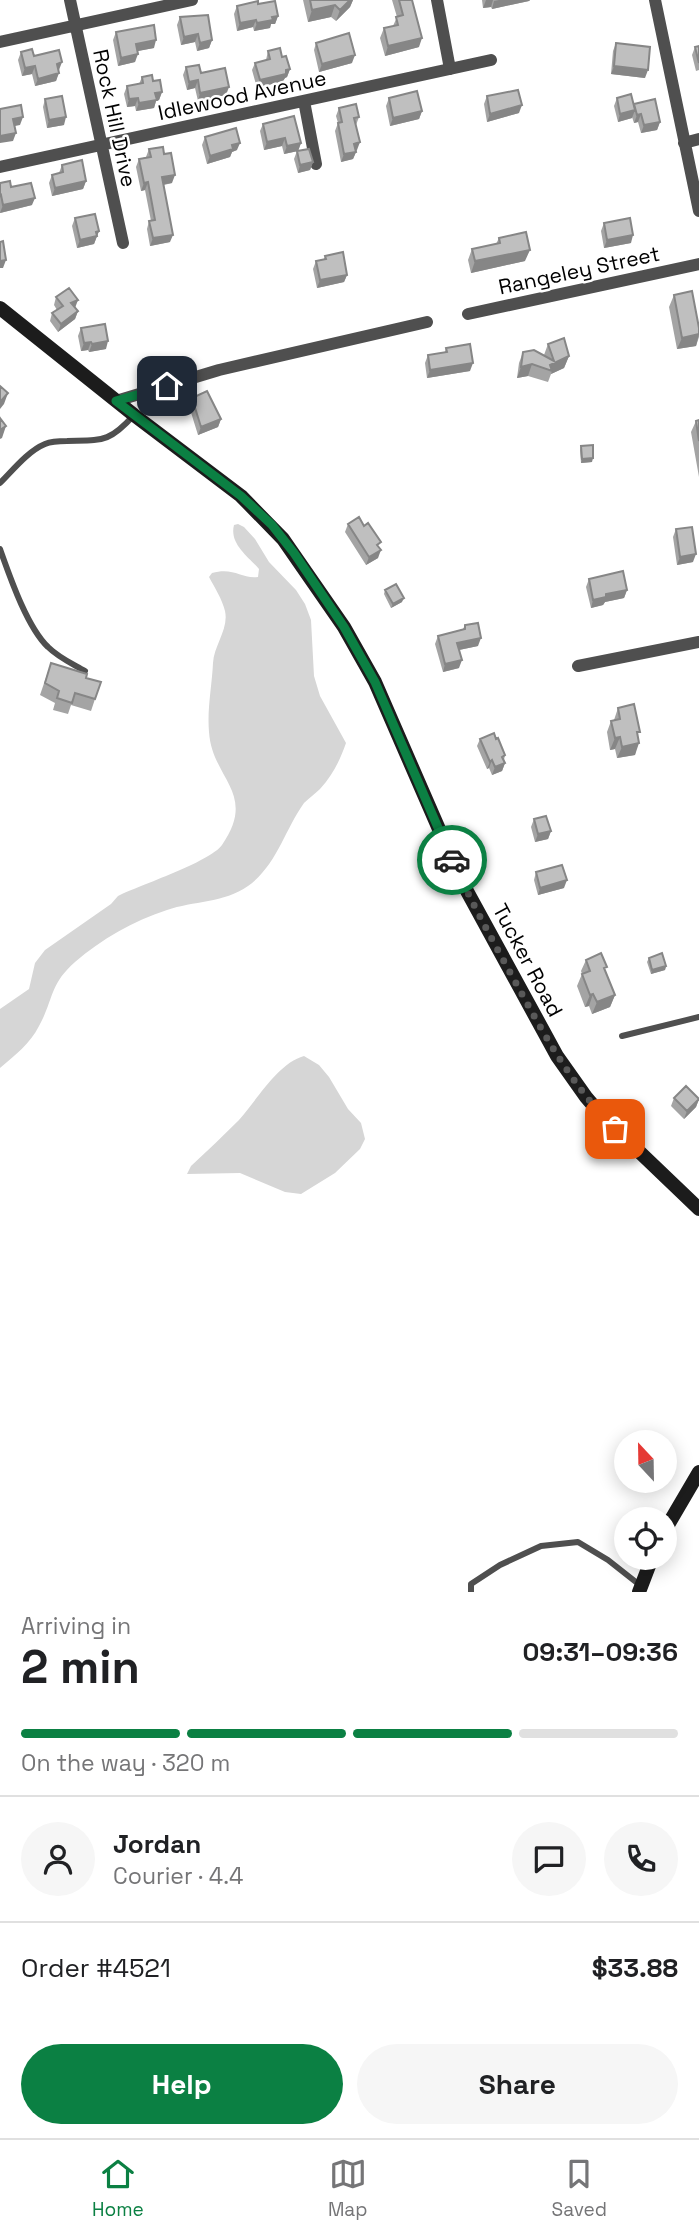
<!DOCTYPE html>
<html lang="en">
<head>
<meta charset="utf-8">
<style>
	body { margin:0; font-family:"Space Grotesk",sans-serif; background:#f6f6f6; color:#202124; height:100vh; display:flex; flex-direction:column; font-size:26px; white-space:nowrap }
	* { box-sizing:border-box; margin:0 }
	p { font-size:23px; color:#757577 }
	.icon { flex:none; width:38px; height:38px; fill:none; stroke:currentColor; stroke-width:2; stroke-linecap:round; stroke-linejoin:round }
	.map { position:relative; height:1592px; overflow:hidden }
	.panel { display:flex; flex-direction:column; background:#fff; flex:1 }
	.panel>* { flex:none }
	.needle { width:46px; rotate:338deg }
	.buttons { position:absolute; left:614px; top:1430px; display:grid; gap:14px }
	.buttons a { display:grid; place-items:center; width:63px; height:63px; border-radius:50%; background:#fff; box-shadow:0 4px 18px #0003; font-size:35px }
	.pin { position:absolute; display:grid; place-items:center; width:60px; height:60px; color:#fff; margin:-30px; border-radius:14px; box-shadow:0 4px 10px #0006 }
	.courier { position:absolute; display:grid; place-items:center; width:70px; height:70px; margin:-35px; border:5px solid #0b8043; border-radius:50%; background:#fff; color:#222; box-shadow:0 2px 9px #0007 }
	.headline em { font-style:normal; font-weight:800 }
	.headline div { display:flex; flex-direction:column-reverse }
	.headline { display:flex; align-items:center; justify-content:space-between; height:119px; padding:0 21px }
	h1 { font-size:46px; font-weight:800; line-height:52px }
	.bar { display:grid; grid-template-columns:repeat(4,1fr); gap:10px 7px; align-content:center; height:84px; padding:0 21px }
	.bar i { height:9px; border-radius:5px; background:#e0e0e0 }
	.bar .active { background:#0b8043 }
	.bar p { grid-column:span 4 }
	.line { display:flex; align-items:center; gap:18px; padding:0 21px; border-top:2px solid #e0e0e0 }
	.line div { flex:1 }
	.round { display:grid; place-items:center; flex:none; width:74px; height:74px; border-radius:37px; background:#f6f6f6 }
	.cta { display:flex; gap:14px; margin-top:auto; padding:14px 21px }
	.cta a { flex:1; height:80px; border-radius:42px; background:#0b8043; color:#fff; font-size:28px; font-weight:800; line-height:80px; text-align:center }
	.cta a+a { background:#f6f6f6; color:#202124 }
	.dock { display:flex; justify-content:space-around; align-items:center; height:98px; border-top:2px solid #e0e0e0; background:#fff; font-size:19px; color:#757577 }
	.dock a { display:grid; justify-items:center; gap:4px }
	.dock .active { color:#0b8043 }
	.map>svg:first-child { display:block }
	.green { fill:#d6d6d6 }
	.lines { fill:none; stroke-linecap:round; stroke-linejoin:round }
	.lane { stroke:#4f4f4f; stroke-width:6 }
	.street { stroke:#4f4f4f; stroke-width:12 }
	.secondary { stroke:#1c1c1c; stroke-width:14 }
	.wall { fill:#a4a4a4 }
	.shaded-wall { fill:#868686 }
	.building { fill:#bfbfbf; stroke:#868686; stroke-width:2 }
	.done { stroke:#595959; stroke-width:7; stroke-dasharray:0 12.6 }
	.route { stroke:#0b8043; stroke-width:9 }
	.labels { text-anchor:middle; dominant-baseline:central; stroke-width:5; stroke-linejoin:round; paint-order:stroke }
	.street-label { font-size:21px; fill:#000; stroke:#fff }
</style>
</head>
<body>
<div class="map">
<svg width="699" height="1592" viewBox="0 0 699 1592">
	<rect width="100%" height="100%" fill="#fff"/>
	<path class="green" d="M238,524L244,527L255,539L269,562L296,590L305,604L311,620L314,676L320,696L346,743C340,760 333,775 320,789C315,794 309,798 304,803C284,831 277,865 248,886C224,903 193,901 167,910C133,921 102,939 75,962C49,985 54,999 39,1026C30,1044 15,1055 0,1068V1009L29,989L35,963L45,950L111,904L118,896C140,885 210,862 222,845C258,793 212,779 209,732C207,709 212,685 213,663C214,645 229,629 225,611C222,599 215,588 209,577L212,573C234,567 241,579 258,577L259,569C249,557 229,544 234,525Z
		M304,1056L319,1065L329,1077L348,1109L361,1123L365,1139L360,1149L335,1173L301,1194L285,1192L240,1173L187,1174L191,1166C207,1151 223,1136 239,1120C257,1100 278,1063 304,1056Z"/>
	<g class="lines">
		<path class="lane" d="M0,483C13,470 28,451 45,444C52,441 60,441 67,441C102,440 109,443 134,415
			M0,549C10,577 27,627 48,647C59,658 73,664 85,671
			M622,1036L699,1017
			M471,1592V1584L500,1565L541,1546L578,1542L608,1560L641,1586"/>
		<path class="street" d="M70,0L123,243
			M437,0L450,69
			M655,0L699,211
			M0,42L192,0
			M304,101L316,164
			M684,143L699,139
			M0,167L491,60
			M468,314L699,264
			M116,401L219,370L427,322
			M578,666L699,642"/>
		<path class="secondary" d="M0,308L134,415L241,496L283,539L344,627L375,682L462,882L557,1056L586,1097L604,1118L699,1209
			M665,1530L699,1472
			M639,1592L652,1558"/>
	</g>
	<path class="wall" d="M303,0H353L350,7L336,21L331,17L308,22Z
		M392,0H412L419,47L385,56L380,38L384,28L393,26L397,17Z
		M482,0H530L529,1L492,9L491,7L483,8Z
		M258,4L278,16L275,24H271L270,28L254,31L253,27L237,31L234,14L237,6Z
		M180,17L212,40L209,48L197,51L195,42L181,45L177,25Z
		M116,32L154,48L137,51L135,62L118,66L113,40Z
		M316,43L352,63L319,72L314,50Z
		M616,43L645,78L611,74L613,51Z
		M699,46V70L696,71L692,55L695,47Z
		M268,51L282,57L290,69L287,77L285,78L283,81L257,88L252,70L255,63L266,60Z
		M21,52L34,56L59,70L56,81L35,86L32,74L22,76L18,60Z
		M186,67L201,73L226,95L198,101L195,88L187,90L183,75Z
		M142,77L153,81L162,92L159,100L156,101L154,108L136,111L135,106L127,107L124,94L127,86L139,84Z
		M487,96L519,113L487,122L484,104Z
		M389,98L422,111L419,119L390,126L386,106Z
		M617,98L633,105L660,122L657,130L641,133L638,122L634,123L632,117V118L618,122L614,106Z
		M45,99L64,125L47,128L43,107Z
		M339,108L359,117L356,125L357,150L353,159L341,162L335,131L338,123L336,116Z
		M263,124L301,143L298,151L284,154L282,146L264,150L260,131Z
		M205,137L237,150L232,152L230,157L207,164L202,145Z
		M149,149L172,183L164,185L170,242L150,246L147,229L149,221H151L145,190L141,191L136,167L139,159L146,157Z
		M297,151L313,162L310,170L298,173L294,159Z
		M62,165L86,181L83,189L52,196L49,183L52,175L59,173Z
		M0,183L11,187L32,205L0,213Z
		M75,218L99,231L94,244L77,248L72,226Z
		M604,223L631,243L604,248L601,231Z
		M499,238L525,261L471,273L468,260L472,249L496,244Z
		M325,256L347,275L344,282L317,288L313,269L316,261L324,259Z
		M674,295L699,328V337L696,346L677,349L669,307Z
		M56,297L75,308L78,311L75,319L58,332L50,321L52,313L57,310L54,305Z
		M81,328L106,349L89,352L88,350L81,351L78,336Z
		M548,344L569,356L564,368L551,374L548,382L528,376L517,378L519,363L523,352L544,355Z
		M446,348L470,371L427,378L425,363L428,355L445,352Z
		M192,398L221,419L218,427L198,435L189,406Z
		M699,420V477L691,432L696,421Z
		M581,446L592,462L581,463L580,450Z
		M348,524L379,547L378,558L366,565L345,532Z
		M676,529L693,562L677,565L673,537Z
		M589,579L627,590L624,598L605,602L603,605L591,608L586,587Z
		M385,590L402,602L391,608L384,594Z
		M465,625L478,646L459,650V668L443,672L435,644L438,636L463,629Z
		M51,663L86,678L95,699L91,711L71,705L68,714L53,710L55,703L40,695Z
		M618,708L638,737L635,755L617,758L615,749L610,750L607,732L611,721L614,720Z
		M480,739H496L505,755L504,760L505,763L502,771L492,775L489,768L487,769L477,746Z
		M534,819L551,831L548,839L535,842L531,827Z
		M536,872L564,888L538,895L534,880Z
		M649,958L666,966L665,970L651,974L647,962Z
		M586,960L605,971L615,995L610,1007L592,1014L589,1006L585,1007L577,986L582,974L581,971Z
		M674,1098L699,1099L696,1107L684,1119L671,1106Z"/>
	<path class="shaded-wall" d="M350,0H353L350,7L336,21L340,10Z
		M486,0H493L491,7L483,8Z
		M499,0H530L529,1L492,9L494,1Z
		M335,5L331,17L308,22L312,10Z
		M278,16L275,24H271L270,28L254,31L257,23L272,17Z
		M256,20L253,27L237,31L240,23Z
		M198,34L195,42L181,45L184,37Z
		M422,38L419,47L385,56L388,46Z
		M156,40L154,48L133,52L136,44Z
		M212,40L209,48L197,51L200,43Z
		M138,54L135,62L118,66L121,58Z
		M355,55L352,63L319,72L322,64Z
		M62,62L59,70L54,71L57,64Z
		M35,66L32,74L22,76L25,68Z
		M614,66L648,70L645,78L611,74Z
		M290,69L287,77L285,78L283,81L257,88L260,80Z
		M59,73L56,81L35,86L38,79Z
		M198,80L195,88L187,90L189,82Z
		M229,87L226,95L198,101L200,93Z
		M162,92L159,100L156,101L154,108L136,111L139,103L155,93Z
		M138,98L135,106L127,107L129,99Z
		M522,105L519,113L487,122L490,114Z
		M635,110L632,118L618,122L620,114Z
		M422,111L419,119L390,126L393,118Z
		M641,114L638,122L634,123L637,115Z
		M23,117L20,125L10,127L13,119Z
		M66,117L64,125L47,128L49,120Z
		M660,122L657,130L641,133L644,125Z
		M16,133L13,141L0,143V136Z
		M285,138L282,146L264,150L267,142Z
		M360,142L357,150L351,151L354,144Z
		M240,143L237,150L232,152L230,157L207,164L210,156L232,145Z
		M301,143L298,151L284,154L287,146Z
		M356,152L353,159L341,162L344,154Z
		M313,162L310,170L298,173L300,165Z
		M175,175L172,183L160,185L162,177Z
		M86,181L83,189L52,196L55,188Z
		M148,182L145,190L141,191L144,183Z
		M35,198L32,205L0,213L3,205Z
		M99,231L94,244L77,248L80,240Z
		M173,235L170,242L150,246L153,238Z
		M633,235L631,243L604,248L607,240Z
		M530,250L525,261L471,273L475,261Z
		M6,260L3,268H0V261Z
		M347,275L344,282L317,288L320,280Z
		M78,300L75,308L71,303Z
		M78,311L75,319L58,332L61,324Z
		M699,334L696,346L677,349L682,338Z
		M108,341L106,349L89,352L92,344Z
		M91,342L88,350L81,351L84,343Z
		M569,356L564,368L551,374L552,371L550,365Z
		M473,363L470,371L427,378L430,370Z
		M532,364L528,376L517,378L521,367Z
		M8,393L4,404L0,409V402Z
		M221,419L218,427L198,435L201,427Z
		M6,426L2,438L0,439V430Z
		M593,458L592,462L581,463L582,459Z
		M381,550L378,558L366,565L369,557Z
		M696,554L693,562L677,565L680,557Z
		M627,590L624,598L605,602L603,605L591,608L593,600L606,594Z
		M404,598L402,602L391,608L393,604Z
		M481,638L478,646L454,651L457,643Z
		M462,660L459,668L443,672L445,664Z
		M620,737L615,749L610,750L615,738Z
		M639,743L635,755L617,758L622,747Z
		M492,760L489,768L487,769L490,762Z
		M505,763L502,771L492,775L495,767Z
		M551,831L548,839L535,842L538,834Z
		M567,880L564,888L538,895L540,888Z
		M666,966L665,970L651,974L652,970Z
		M593,994L589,1006L585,1007L590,995Z
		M615,995L610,1007L592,1014L597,1002Z
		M699,1099L696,1107L684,1119L687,1111Z"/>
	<path class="building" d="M310,0H350L340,10L335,5L312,10Z
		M399,0H412L422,38L388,46L384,28L398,25L396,17L403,15Z
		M258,1V4L275,1L278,16L272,17L273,20L257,23L256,20L240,23L237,6Z
		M208,15L212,40L200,43L198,34L184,37L180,17Z
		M154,25L156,40L136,44L138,54L121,58L116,32Z
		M349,33L355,55L322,64L316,43Z
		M616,43L650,47L648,70L614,66Z
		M699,46V63L695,47Z
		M280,48L282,57L286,56L290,69L286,70V74L260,80L255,63L270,59L268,51Z
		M32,49L34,56L59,50L62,62L57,64L59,73L38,79L35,66L25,68L21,52Z
		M199,65L201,73L225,68L229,87L200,93L198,80L189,82L186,67Z
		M152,75L153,81L160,80L162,92L155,93L157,100L139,103L138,98L129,99L127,86L143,83L142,77Z
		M518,90L522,105L490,114L487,96Z
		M417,91L422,111L393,118L389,98Z
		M631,94L635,110L620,114L617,98Z
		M62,96L66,117L49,120L45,99Z
		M655,99L660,122L644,125L641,114L637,115L634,104Z
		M356,104L359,117L354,118L360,142L354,144L356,152L344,154L338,123L342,122L339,108Z
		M21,105L23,117L13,119L16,133L0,136V109Z
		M294,116L301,143L287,146L285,138L267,142L263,124Z
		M236,128L240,143L232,145L233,149L210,156L205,137Z
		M163,147L164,154L171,153L175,175L162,177L173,235L153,238L149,221L155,220L148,182L144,183L139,159L151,157L149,149Z
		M309,149L313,162L300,165L297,151Z
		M82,160L86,181L55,188L52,175L63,172L62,165Z
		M10,181L11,187L31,183L35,198L3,205L1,195L0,196V183Z
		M95,214L99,231L96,232L97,236L80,240L75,218Z
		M630,218L633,235L607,240L604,223Z
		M526,232L530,250L475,261L472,249L500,243L499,238Z
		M3,241L6,260L0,261V242Z
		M343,252L347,275L320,280L316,261L326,259L325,256Z
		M69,288L78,300L71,303L78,311L61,324L52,313L63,306L56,297Z
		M692,291L699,328V334L682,338L674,295Z
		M105,324L108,341L92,344L91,342L84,343L81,328Z
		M564,338L569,356L550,365L552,371L532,364L521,367L523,352L534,350L554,361L548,344Z
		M470,344L473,363L430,370L428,355L447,352L446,348Z
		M0,386L8,393L0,402Z
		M207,391L221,419L201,427L192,398Z
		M0,418L6,426L0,430Z
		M699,420V441L696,421Z
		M593,445V458L582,459L581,446Z
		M359,517L364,526L368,523L381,542L377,545L381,550L369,557L348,524Z
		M692,527L696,554L680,557L676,529Z
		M623,571L627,590L606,594V597L593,600L589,579Z
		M396,584L404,598L393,604L385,590Z
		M478,623L481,638L457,643L462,660L445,664L438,636L465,629V625Z
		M51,663L87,674L86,678L101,682L95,699L75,693L72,703L57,698L59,691L45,683Z
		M634,704L640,732H637L639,743L622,747L620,737L615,738L611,721L620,719L618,708Z
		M494,733L496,739L498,738L505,755L502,757L505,763L495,767L492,760L490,762L480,739Z
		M546,816L551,831L538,834L534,819Z
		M562,865L567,880L540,888L536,872Z
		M601,953L607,967L604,968L615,995L597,1002L593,994L590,995L582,974L590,971L586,960Z
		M662,953L666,966L652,970L649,958Z
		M686,1086L699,1099L687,1111L674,1098Z"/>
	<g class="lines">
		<path class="done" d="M452,860C470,899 490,936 511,974C541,1029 570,1084 615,1129"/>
		<path class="route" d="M167,386L116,401L241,496L272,525L294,553L344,627L375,682L452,860"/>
	</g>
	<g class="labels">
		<g class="street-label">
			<text transform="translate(242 95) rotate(-12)">Idlewood Avenue</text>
			<text transform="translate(115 118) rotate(78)">Rock Hill Drive</text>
			<text transform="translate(579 270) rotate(-12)">Rangeley Street</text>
			<text transform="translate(528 960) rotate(62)">Tucker Road</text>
		</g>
	</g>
</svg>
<div class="buttons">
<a><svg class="needle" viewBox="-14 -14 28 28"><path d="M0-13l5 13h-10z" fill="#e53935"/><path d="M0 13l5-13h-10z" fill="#757577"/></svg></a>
<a><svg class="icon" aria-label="locate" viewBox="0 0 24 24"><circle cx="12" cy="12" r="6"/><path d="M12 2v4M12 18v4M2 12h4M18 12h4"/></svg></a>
</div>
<div class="pin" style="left:615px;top:1129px;background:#ea580c"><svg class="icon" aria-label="bag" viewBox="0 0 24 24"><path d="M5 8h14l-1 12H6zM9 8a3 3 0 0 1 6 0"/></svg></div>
<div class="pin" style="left:167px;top:386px;background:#1f2937"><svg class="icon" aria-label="home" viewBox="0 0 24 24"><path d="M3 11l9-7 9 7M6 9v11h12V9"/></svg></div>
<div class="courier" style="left:452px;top:860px"><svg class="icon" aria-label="car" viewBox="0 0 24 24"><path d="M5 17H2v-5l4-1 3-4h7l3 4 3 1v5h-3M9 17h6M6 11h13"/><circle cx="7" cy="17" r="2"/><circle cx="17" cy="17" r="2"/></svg></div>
</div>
<section class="panel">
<div class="headline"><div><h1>2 min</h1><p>Arriving in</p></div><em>09:31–09:36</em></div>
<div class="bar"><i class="active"></i><i class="active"></i><i class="active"></i><i></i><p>On the way · 320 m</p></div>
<div class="line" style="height:126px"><a class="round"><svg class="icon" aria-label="person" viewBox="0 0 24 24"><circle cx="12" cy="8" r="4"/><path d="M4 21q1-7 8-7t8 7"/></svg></a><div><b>Jordan</b><p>Courier · 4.4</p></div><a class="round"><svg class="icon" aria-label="chat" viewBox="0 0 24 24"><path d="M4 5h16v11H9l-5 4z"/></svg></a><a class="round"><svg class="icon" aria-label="phone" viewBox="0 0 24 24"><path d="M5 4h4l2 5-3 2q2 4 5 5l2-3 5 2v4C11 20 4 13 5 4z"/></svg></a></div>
<div class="line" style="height:91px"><div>Order #4521</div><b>$33.88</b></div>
<div class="cta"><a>Help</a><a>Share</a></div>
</section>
<nav class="dock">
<a class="active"><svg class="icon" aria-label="home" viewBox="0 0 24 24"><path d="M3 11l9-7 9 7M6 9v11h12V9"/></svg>Home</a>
<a><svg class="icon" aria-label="map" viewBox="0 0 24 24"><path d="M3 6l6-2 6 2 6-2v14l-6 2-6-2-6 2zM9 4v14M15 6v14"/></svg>Map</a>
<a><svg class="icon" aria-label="saved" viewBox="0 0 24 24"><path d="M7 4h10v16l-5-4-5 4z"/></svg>Saved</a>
</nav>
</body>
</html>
